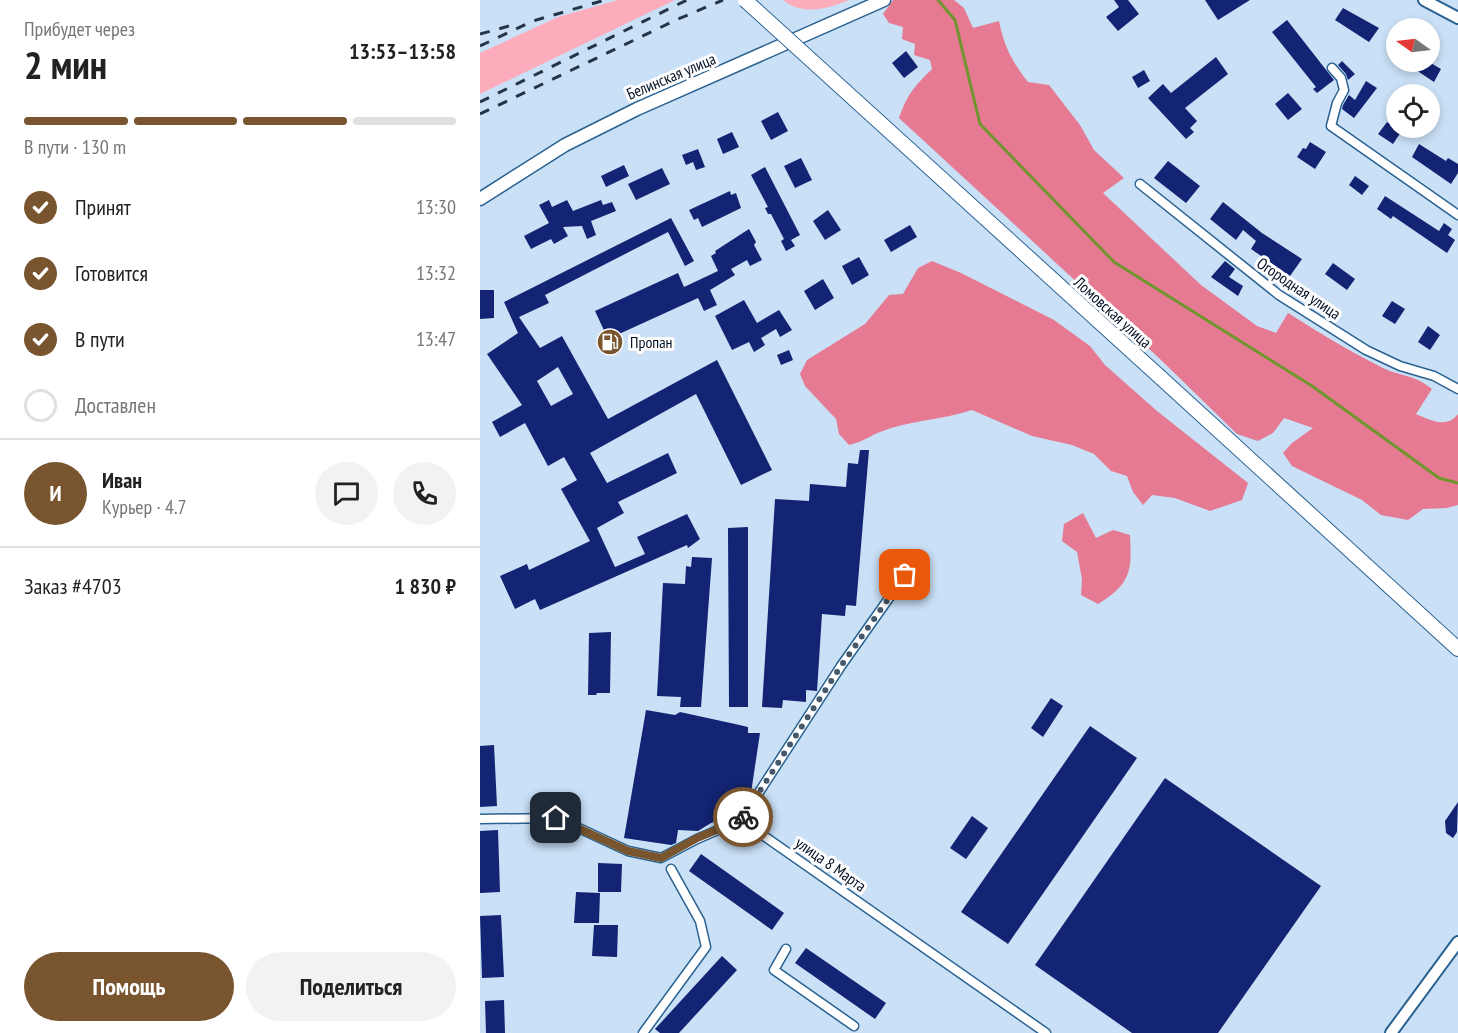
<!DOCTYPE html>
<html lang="ru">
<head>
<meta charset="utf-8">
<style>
	body { margin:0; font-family:"PT Sans Narrow",sans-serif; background:#f2f2f2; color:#222; height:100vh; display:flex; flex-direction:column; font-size:22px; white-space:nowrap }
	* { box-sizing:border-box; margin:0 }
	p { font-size:20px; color:#767676 }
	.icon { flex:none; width:33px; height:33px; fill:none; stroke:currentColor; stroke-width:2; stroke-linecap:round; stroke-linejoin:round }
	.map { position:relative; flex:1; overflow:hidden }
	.drawer { display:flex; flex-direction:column; background:#fff; width:480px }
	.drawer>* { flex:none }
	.needle { width:39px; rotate:284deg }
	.controls { position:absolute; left:906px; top:18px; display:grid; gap:12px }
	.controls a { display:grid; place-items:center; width:54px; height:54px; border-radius:50%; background:#fff; box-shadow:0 3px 9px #0003; font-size:30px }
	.pin { position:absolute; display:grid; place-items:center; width:51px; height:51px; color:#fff; margin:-26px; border-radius:12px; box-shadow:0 3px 9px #0006 }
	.courier { position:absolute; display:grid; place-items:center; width:60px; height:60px; margin:-30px; border:4px solid #78552e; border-radius:50%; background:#fff; color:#222; box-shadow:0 2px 8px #0007 }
	.head em { font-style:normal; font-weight:600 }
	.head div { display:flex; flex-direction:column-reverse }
	.head { display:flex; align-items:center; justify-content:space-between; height:102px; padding:0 24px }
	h1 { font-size:39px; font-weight:600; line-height:45px }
	.bar { display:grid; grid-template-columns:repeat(4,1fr); gap:9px 6px; align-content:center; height:72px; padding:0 24px }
	.bar i { height:8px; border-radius:4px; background:#e0e0e0 }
	.bar .current { background:#78552e }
	.bar p { grid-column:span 4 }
	.line { display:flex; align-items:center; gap:15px; padding:0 24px; border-top:2px solid #e0e0e0 }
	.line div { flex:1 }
	.round { display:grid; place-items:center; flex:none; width:63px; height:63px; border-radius:32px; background:#f2f2f2 }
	ol { padding:0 24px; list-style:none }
	li { display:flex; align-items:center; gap:18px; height:66px }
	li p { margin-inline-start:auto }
	li .icon { padding:6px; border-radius:50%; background:#78552e; color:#fff; stroke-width:4 }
	li:last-child { color:#767676 }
	li i { width:33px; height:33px; border:3px solid #e0e0e0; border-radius:50% }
	.button { display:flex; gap:12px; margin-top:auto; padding:12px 24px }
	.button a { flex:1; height:69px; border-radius:36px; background:#78552e; color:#fff; font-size:24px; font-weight:600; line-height:69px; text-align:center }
	.button a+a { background:#f2f2f2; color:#222 }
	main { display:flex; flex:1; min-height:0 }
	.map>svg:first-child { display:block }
	.green { fill:#fdacbb }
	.forest { fill:#e67a92 }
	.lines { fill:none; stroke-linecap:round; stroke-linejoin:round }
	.stream { stroke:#70942e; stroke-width:3 }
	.building { fill:#122473; fill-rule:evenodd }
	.minor-casing { stroke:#296191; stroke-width:11 }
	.tertiary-casing { stroke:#296191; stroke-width:14 }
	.secondary-casing { stroke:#296191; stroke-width:15 }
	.primary-casing { stroke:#296191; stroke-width:16 }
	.minor { stroke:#fff; stroke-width:8 }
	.tertiary { stroke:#fff; stroke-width:10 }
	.secondary { stroke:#fff; stroke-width:12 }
	.primary { stroke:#fff; stroke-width:14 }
	.rail { stroke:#253548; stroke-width:3; stroke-dasharray:10 10; stroke-linecap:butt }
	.primary-bridge-casing { stroke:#296191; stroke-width:16; stroke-linecap:butt }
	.primary-bridge { stroke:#fff; stroke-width:14 }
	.done { stroke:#46586c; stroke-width:6; stroke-dasharray:0 10.8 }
	.route { stroke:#78552e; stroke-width:8 }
	.labels { text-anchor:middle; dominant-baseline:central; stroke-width:6; stroke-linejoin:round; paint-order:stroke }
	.street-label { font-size:16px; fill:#000f21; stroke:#fefefe }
	.poi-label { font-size:16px; fill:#000f21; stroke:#fefefe; text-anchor:start }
</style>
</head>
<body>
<main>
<section class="drawer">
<div class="head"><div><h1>2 мин</h1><p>Прибудет через</p></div><em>13:53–13:58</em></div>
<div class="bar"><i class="current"></i><i class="current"></i><i class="current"></i><i></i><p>В пути · 130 m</p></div>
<ol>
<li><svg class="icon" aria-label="check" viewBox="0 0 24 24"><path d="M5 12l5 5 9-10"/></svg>Принят<p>13:30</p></li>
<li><svg class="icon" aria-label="check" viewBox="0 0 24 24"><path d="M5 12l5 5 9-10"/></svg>Готовится<p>13:32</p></li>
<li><svg class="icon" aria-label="check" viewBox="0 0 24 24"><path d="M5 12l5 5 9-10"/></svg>В пути<p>13:47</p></li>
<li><i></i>Доставлен</li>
</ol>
<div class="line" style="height:108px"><b class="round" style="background:#78552e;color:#fff">И</b><div><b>Иван</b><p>Курьер · 4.7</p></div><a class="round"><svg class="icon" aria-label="chat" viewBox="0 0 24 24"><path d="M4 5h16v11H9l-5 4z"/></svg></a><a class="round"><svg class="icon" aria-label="phone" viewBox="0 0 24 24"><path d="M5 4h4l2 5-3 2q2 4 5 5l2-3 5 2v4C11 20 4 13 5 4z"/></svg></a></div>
<div class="line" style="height:78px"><div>Заказ #4703</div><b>1 830 ₽</b></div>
<div class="button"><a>Помощь</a><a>Поделиться</a></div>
</section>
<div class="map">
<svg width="978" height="1033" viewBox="0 0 978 1033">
	<rect width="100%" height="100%" fill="#c9e0f6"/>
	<path class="green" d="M138,0H195L0,94V53L78,17Z
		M303,0H369C347,9 323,16 303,0Z"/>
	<path class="forest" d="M413,0H474L484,8L493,28L519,21C524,46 532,62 548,82L569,85L600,125L614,150L644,178L623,193L721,285L777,326L796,333L808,313C838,332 869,351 901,367C921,377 934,374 952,389L936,414C950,420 967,429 978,414V505L967,508L943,509L928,520L901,515L882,500L812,466L803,453L812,443L833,428L804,418L793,433L778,441L757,434L679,358L419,118C428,93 434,87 452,69L450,60L434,55L435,44L422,39L423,27L409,23L403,14Z
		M452,261L481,273L574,320L610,346L625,365L677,411L768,483L762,500L730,511L695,498L672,495L663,505L653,492L647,476L631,471L614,454L592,445L552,436L492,410C463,420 429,420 400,432C388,437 382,442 369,445L359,434L356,419L325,386L320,374L327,360L385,324L409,295L423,294L438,268Z
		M603,513L616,538L633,530L650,535C652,571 651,584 618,604L601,595L602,579L597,552L582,541L584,524Z"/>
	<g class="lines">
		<path class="stream" d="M458,0L475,20L500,124L634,262L832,386L959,478L978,483"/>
	</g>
	<path class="building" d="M634,0H648L659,14L638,31L626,17L639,7Z
		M725,0H770L738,20Z
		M863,8L899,28L889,42L855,20Z
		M807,20L854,80L837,93L833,89L836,87L792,32Z
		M426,51L438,67L424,78L412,63Z
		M736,57L748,74L705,108L717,121L710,128L714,132L706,139L668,98L683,84L691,93Z
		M862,61L875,74L868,80L866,74L858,65Z
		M924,62H949L961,69L954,82Z
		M664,70L670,81L658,88L652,77Z
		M886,81L897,88L874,118L862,109L863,105L869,95L875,100Z
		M808,93L822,109L808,120L795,104Z
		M298,112L308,131L291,140L281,121Z
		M907,122L921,132L913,144L898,134Z
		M252,132L259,147L243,154L237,139Z
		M830,142L846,152L835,169L817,157L823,148L826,149Z
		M939,144L966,161L968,158L978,164V173L971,184L932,157Z
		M218,149L225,167L216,170L213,162L206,165L202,155Z
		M321,158L332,180L315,188L304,166Z
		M688,161L720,186L706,203L674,178Z
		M144,165L149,176L126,187L121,176Z
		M285,167L320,235L311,240L315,246L306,251L301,241L304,239L291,214H288L285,208L288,207L271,175Z
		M182,168L190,184L156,200L148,184Z
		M875,176L889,186L882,195L869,185Z
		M250,191L251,195L256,193L261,208L222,227L218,218L214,220L209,210Z
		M905,196L959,231L964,223L972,229L968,235L975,240L967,253L913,216L911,219L897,209Z
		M69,200L72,207L87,200L93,211L121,200L123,205L132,202L136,211L111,221L116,235L107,239L102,226L83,227L88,236L74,244L71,239L51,249L44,236L69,223L59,205Z
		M743,202L782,233L822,259L810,276L771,249L776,241L763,230L756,240L730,219Z
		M348,210L361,230L345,240L333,221Z
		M191,218L214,261L205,266L188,232L65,295L69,303L39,317L60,348L82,336L128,419L237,360L292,470L261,485L216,394L110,453L127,483L188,453L197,473L138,502L144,513L117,528L135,567L165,554L157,537L207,514L220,539L208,548L207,545L60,610L55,599L35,609L20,576L47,564L49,570L110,541L81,489L97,480L84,457L68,466L45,423L20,437L12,422L42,405L7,354L38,333L24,302ZM78,367L93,394L71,406L57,381Z
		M430,225L437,237L411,252L404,240Z
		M269,229L276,242L274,245L282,260L270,266L267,260L251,269L255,275L230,290L237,305L224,311L218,298L128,339L115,311L198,273L204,287L238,271L231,256L236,253L235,251Z
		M379,257L389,275L372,285L362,266Z
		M745,261L755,269L749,277L763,286L758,296L731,277Z
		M853,263L875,279L867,290L845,274Z
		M343,279L354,298L335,310L324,291Z
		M0,290H14V318L0,319Z
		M264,300L277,323L299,310L312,330L300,337L296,329L281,338L285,345L274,352L269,342L252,350L235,316Z
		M912,301L925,309L915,324L902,316Z
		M948,326L960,335L950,350L938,342Z
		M309,350L313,360L301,365L297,355Z
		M380,450H389L376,606L366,605L365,616L342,614L337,691L326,690V702L303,700L302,708L282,707L295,499L329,501L330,484L366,487L368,463L378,464Z
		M268,527V707H249L248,528Z
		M212,557L232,558L221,707H200L201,697L177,696L183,583L205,584L206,566L211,567Z
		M131,632L130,693H117L116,695H108L109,633Z
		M571,698L583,706L563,737L551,728Z
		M166,710L195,715L200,712L255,724L268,727V733H280L271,793L259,797L252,814L231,823L218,831L198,830L196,843L191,845L144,838Z
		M610,726L657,758L528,944L481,912Z
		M14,745L17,806L0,807V746Z
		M685,778L841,886L738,1033H652L555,965Z
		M978,802L977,832L973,838L966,833L965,821Z
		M492,816L508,828L486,859L470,848Z
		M18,830L20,892L0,893V831Z
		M221,854L304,913L292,930L209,871Z
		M118,863L142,864L141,892H118Z
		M96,892L120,893L119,923H94Z
		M21,915L24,977L2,978L0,916Z
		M114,925H138L137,957L112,956Z
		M326,948L406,1003L395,1019L315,963Z
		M242,956L257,970L199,1033H180L175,1029Z
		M24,1000L25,1033H6L5,1001Z"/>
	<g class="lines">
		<defs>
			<path id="minor" d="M852,68L861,78L864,90L857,103L851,126L978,215
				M660,184L799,295L886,350L920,366L954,376L978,389
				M438,557L361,666L261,820L566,1033
				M0,819L77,818L148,851L181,858L217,839L261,820
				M306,949L294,970L374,1026
				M163,1033L226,947L220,921L191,869"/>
			<path id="tertiary" d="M944,0L978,18
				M911,1033L978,942"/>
			<path id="secondary" d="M0,199L85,145L157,109L404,0"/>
			<path id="primary" d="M680,377L978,649"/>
		</defs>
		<use href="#minor" class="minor-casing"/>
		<use href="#tertiary" class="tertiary-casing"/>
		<use href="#secondary" class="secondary-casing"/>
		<use href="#primary" class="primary-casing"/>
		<use href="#minor" class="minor"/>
		<use href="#tertiary" class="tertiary"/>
		<use href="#secondary" class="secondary"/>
		<use href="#primary" class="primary"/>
		<path class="rail" d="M0,34L29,26
			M0,46L53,21L125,0
			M0,102L207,0
			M0,114L196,20L243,0"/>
		<defs>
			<path id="primary-bridge" d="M265,0L680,377"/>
		</defs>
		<use href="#primary-bridge" class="primary-bridge-casing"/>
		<use href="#primary-bridge" class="primary-bridge"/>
	</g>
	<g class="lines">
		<path class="done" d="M263,817L361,666L425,575"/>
		<path class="route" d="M76,818L148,851L181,858L217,838L261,820L263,817"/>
	</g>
	<defs>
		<symbol id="fuel-disc" viewBox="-11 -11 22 22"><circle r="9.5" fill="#78552e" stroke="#fefefe"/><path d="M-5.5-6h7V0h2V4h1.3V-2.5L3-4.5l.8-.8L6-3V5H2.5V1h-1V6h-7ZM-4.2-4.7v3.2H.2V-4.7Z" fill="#fff"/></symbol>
	</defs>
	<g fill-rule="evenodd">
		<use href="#fuel-disc" x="115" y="327" width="30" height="30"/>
	</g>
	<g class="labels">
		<g class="street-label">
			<text transform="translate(191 76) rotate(-23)">Белинская улица</text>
			<text transform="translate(819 288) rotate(34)">Огородная улица</text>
			<text transform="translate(633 312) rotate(42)">Ломовская улица</text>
			<text transform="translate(351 864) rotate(35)">улица 8 Марта</text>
		</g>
		<g class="poi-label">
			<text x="150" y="342">Пропан</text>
		</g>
	</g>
</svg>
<div class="controls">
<a><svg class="needle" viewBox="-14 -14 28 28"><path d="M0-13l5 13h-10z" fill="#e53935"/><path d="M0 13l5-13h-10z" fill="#767676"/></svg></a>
<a><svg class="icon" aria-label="locate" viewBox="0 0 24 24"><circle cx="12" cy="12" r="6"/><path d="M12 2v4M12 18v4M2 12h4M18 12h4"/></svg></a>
</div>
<div class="pin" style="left:425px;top:575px;background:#ea580c"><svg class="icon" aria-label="bag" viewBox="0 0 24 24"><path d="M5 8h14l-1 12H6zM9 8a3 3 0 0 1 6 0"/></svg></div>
<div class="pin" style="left:76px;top:818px;background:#1f2937"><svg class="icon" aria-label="home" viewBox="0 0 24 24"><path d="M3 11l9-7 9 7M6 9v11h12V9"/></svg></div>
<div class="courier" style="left:263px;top:817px"><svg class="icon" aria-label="bike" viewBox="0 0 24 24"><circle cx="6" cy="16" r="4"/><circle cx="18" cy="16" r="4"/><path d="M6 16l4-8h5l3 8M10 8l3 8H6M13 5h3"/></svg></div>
</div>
</main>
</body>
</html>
